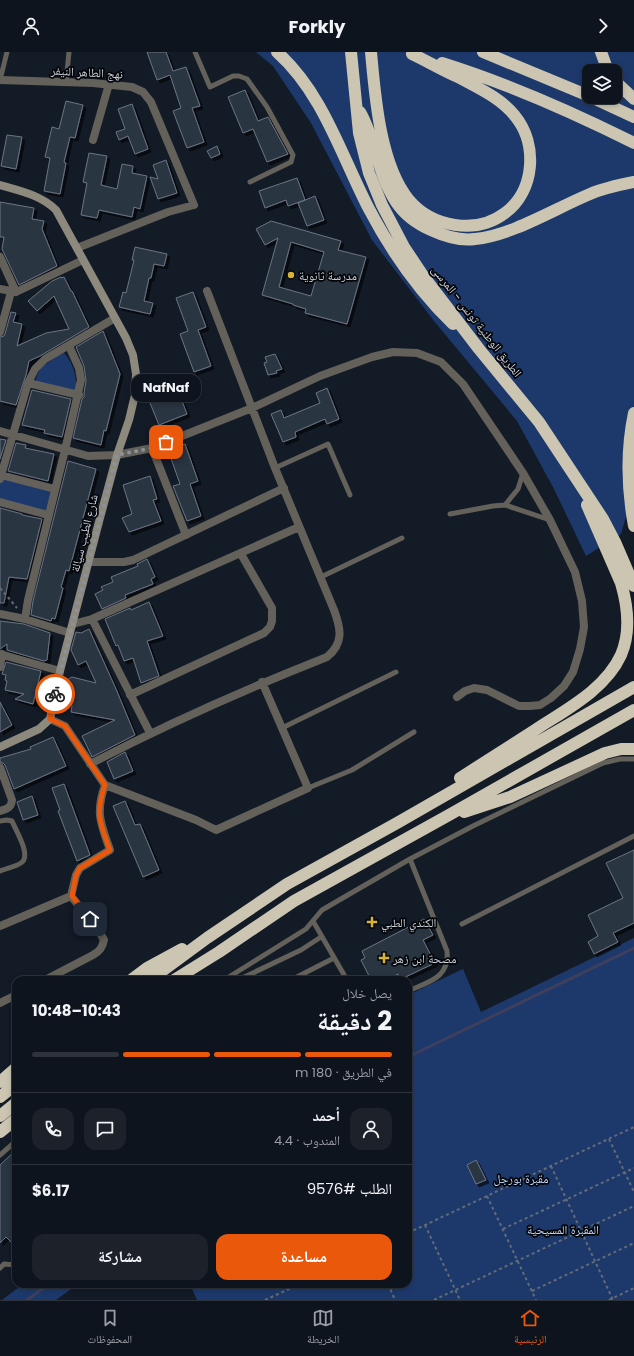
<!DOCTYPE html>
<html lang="ar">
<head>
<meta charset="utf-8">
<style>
	body { margin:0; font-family:Poppins,"Noto Naskh Arabic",sans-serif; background:#1c212a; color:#f1f3f6; direction:rtl; height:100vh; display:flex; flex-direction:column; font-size:15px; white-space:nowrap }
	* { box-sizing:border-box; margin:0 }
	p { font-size:13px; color:#9b9ea4 }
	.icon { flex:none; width:22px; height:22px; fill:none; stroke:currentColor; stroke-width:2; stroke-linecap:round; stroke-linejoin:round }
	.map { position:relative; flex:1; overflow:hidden; direction:ltr }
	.sheet { position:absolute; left:12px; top:924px; width:400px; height:312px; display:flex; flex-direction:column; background:#0e141d; border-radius:12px; box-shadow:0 2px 6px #0003,0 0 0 1px #2e333b; direction:rtl }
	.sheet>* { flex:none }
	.tools { position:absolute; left:582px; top:12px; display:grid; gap:8px }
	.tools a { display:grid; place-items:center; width:40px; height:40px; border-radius:8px; background:#0e141d; box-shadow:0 2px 6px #0003,0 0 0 1px #2e333b; font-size:20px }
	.pin { position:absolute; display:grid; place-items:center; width:34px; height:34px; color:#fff; margin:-17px; border-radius:8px; box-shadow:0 2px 6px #0006 }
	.courier { position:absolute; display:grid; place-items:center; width:40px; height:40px; margin:-20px; border:3px solid #ea580c; border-radius:50%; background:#fff; color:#222; box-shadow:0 1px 5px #0007 }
	.bubble { position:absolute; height:28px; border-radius:12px; background:#0e141d; box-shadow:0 2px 6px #0003,0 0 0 1px #2e333b; font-size:13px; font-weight:700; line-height:28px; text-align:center; direction:rtl }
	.head em { font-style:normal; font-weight:700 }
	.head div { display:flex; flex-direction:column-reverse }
	.head { display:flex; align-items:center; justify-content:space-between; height:68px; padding:0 20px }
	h1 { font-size:26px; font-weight:700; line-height:30px }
	.bar { display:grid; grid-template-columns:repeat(4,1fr); gap:6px 4px; align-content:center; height:48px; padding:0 20px }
	.bar i { height:5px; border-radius:3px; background:#2e333b }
	.bar .active { background:#ea580c }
	.bar p { grid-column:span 4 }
	.line { display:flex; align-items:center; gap:10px; padding:0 20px; border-top:1px solid #2e333b }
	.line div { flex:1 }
	.round { display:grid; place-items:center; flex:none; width:42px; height:42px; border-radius:12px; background:#1c212a }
	.action { display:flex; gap:8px; margin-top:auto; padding:8px 20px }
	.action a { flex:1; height:46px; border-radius:12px; background:#ea580c; color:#fff; font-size:16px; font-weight:700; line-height:46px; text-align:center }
	.action a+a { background:#1c212a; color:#f1f3f6 }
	header { display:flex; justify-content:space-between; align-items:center; height:52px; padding:0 20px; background:#0e141d; font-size:18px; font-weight:700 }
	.dock { display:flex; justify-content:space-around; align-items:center; height:56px; border-top:1px solid #2e333b; background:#0e141d; font-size:11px; color:#9b9ea4 }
	.dock a { display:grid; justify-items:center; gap:2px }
	.dock .active { color:#ea580c }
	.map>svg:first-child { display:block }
	.green { fill:#1d396b; fill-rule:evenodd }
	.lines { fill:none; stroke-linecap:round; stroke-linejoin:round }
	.stream { stroke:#3e3f5d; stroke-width:3 }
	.building { fill:#2c3542; stroke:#6b7484; fill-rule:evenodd; filter:url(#shadow) }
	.path { stroke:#646b75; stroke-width:2; stroke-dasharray:3 3; stroke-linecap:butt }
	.lane { stroke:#636159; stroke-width:5 }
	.street { stroke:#636159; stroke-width:8 }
	.secondary { stroke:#8d897d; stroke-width:8 }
	.highway { stroke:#cbc5b2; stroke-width:12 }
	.done { stroke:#8c929c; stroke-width:4; stroke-dasharray:0 7.2 }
	.route { stroke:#ea580c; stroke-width:5 }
	.poi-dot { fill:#d8b434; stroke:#04060a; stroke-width:1.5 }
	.labels { text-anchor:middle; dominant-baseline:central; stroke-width:3.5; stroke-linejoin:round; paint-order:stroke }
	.street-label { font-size:12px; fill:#cdd2db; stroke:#04060a }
	.poi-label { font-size:12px; fill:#cdd2db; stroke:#04060a; text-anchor:start }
	.park-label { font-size:12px; fill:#c1d8fe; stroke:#04060a }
</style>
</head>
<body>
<header><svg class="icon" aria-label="forward" viewBox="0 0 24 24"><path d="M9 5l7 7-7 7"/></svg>Forkly<svg class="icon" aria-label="person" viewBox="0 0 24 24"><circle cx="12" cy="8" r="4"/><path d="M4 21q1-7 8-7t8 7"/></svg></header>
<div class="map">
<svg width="634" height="1248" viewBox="0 0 634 1248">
	<defs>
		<filter id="shadow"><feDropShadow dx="3" dy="3" stdDeviation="0" flood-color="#0009"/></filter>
	</defs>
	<rect width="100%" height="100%" fill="#131b27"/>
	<path class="green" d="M256,0H634V437L621,482L586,504L554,437L517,369L434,269L372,188L311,71L273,14ZM589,19H615V45H589Z
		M63,300C74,311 77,325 76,340L34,332L40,316Z
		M0,420L58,434L51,465L0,453Z
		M634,886V1248H197L190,1232H408V943L463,917L481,960Z
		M23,1232H78L56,1248H2Z"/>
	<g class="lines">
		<path class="stream" d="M408,1005L634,896
			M27,1248L49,1232"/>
	</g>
	<path class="building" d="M147,0H166L173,19L186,15L200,54L192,56L204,90L187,96L173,59L181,56L170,23L157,28Z
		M245,38L258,69L268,65L288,102L267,110L253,77L243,81L228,45Z
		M66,49L83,53L75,86L70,85L64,110L66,111L60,142L44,139L50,106L45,105L52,75L59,77Z
		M132,52L148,97L135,102L128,84L119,88L116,80L125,77L118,57Z
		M7,83L22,85L16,117L1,114Z
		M217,94L220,102L211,106L207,99Z
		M89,101L107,104L101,133L117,137L122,112L133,114L132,121L147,124L140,157L134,155L132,165L99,158L97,166L81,163L87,131L83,130Z
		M166,108L177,141L158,147L150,125L158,127L153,113Z
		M297,126L305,148L288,154L286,148L265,156L259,139Z
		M315,144L324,168L307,174L298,151Z
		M0,150L34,156L32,167L44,169L42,177L57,214L19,233L2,197L4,185H0Z
		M271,169L341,189L338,198L366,205L347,272L305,261L306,257L293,253V252L262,243L278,186L265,193L256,177ZM291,190L324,200L311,244L279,235Z
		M135,195L167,202L164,214L154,212L151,226H149L144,249L153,251L150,262L119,255L123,240L126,241L134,208H132Z
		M61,225V226L64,225L71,239H72L89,275L40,304L29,309L26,323L16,353L0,349V285L4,284L5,282L11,260L16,261L13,270L22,272L17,294L46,281L69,277L54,244L37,259L28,249L52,229Z
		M193,240L206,275L198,278L211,314L194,320L180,282L188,279L176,246Z
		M103,279L120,322L106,379L104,378L101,393L73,386L82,347L84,345V341L86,329L84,314L76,295Z
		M275,302L282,317L276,319L277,321L268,323L264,311L267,310L265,305Z
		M175,331L187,362L159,373L150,351L166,345L163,336Z
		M327,336L339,367L327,372L325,367L295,380L296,385L283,390L271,362L281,358L284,366L320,351L316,341Z
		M32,338L71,347L62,385L44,381L45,378L22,373Z
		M0,387L6,388L0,407Z
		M16,391L26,393L25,396L54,402L48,429L8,419Z
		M185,392L198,429L190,432L201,464L187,469L173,434L180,432L168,398Z
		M68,409L96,417L69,519L66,518L61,535L63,536L55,567L52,566L51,569L31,563L33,549Z
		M150,424L157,447L153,448L161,469L129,480L122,466L132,462L123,433Z
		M0,456L22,462V463L42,467L27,527L9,525L4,551H0Z
		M147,507L155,525L151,527L153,532L125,543L126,546L102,557L95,542L103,538L101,535L113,530L111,525L138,514L137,512Z
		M149,550L163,584L147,589L159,624L141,631L133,606L124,609L118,593L116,594L105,567L130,556L131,558Z
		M0,569L24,572L50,581L47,608L44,609L7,598V592L0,597Z
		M89,577L116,637L135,683L92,705L82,684L115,668L71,660L72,654L66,639V636L63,630L72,625L96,631L86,609L78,613L71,598L76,580L81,581Z
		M6,610L41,619L33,652L15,647L24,642L5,638L7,629L5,628L6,623L2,622Z
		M0,650L12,673L0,680Z
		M53,685L66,714L14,737L5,713L3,711L0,710V706L31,697L30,695Z
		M125,700L133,719L114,727L107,710Z
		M64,732L90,803L77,809L58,759L60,758L52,736Z
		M32,744L38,763L23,768L17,750Z
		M125,749L135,773L140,772L159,818L143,825L113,754Z
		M634,798V871L613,881L618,890L594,902L588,890L598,884L588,863L623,846L606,811Z
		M424,867L433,883L423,888L435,911L401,927L398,922L386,928H371L361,908L365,906L362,899Z
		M16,1098V1195L6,1185L0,1191V1113Z
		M476,1108L486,1128L476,1132L467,1113Z"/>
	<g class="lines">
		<path class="path" d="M0,536L17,556
			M609,1087L634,1140
			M551,1114L613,1248
			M487,1144L536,1248
			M425,1173L460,1248
			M503,1177L634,1116
			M408,1181L634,1075
			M388,1232L395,1248
			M532,1239L634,1191
			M265,1248L300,1232
			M434,1248L634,1154
			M609,1248L634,1236"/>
		<path class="lane" d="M195,0L210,35L233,24H239L247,27L267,55L293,103L291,110L250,130
			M0,28L7,0
			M66,30L69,0
			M275,416L328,392L350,443
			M523,421L518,437L505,453L550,468
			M450,462L493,454L505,453
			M321,525L402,486
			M282,676L396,620
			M308,736L352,718L414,680
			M0,769L7,768L12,769C16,779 32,804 21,811C15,815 7,816 0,819
			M313,869L347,928
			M462,872L634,784
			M224,928L306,877L322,858L410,807L473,774L603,711L620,707H634
			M238,928L301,898L321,885
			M291,928L334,906
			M408,939C428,930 450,926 447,899L410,807
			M0,1103L16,1089
			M0,1216L4,1212L16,1213"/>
		<path class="street" d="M0,28L93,31L132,35L143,40L151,50L194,153L168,160L77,196
			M93,88L109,32
			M0,205L16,240
			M0,237L16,240L83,208
			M0,280L11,240
			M28,331L79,343
			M0,379L88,404L117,403L152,396L252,356L320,324L372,305L393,300L417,301L441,310L463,332L523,421L550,468L575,520L582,549L584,575L580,597L573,620L564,634L551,646L540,653L530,654H519L487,638L474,636L465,639L457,645
			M152,396L186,483
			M1,423L55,437
			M0,427L28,331L35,317L45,307L115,266
			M0,450L48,463
			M89,510H124L133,508L284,436
			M0,562L25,567L70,581
			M25,567L28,548L65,398L81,328L79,316L69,294
			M92,567L150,681
			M73,572L92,567L299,475
			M0,602L60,619
			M0,615L2,602
			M130,643L264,581L270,575L272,569V556L241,502
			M50,667L65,674L105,733L196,768L216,778L308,736L262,630
			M90,712C167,672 246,637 327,605C344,591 341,577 334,558L275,416L207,239
			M0,715L12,748C11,756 7,757 0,759
			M0,874L71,844
			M45,928L93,903C100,899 102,896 104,888L99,879L71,844L76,823L80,816L110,798C101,772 95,761 105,733
			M0,951L16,943"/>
		<path class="secondary" d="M0,133C20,139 41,143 56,158L126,286L133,303L136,322L135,343L129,368L117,403L100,466L60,619L50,667L39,677L0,695"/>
		<path class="highway" d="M277,0C323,41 341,103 369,157C391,199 419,239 453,272
			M351,0L359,81L369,121L382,153L404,195L424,225L479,297L539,370L603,467L615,490L634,534
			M371,0C375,44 380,113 409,148C432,175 476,183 505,161C535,139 538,92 515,64C501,46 478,36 458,25C442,18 427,9 412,2
			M483,0L589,44
			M601,0L608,19
			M442,11C509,32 572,60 634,91
			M615,29L634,47
			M591,45L634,65
			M360,60C376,87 377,121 396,150C404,162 417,172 431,178C444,184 460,189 475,187C513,183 554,157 590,142C604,136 619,133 634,130
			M634,361C626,399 627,436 634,474
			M460,726C485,710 510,694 535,678C565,658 605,638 621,603C631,580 628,555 621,531L587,453
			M464,760L510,745L605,701L621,697H634
			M131,928L147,916L182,897
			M150,928L207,886L287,832L397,771L634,635
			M174,928L219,900L294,849L449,763L634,658
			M0,1030L16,1016
			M0,1045L16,1032
			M0,1064L16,1051
			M0,1080L16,1067"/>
	</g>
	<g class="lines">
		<path class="done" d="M55,642L67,594L117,403L152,396L166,390"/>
		<path class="route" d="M55,642L50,667L65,674L105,733C95,761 100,772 110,798L80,816L76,823L72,844L90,867"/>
	</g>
	<g class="poi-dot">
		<circle cx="291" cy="223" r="4"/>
		<path d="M370 864h4v4h4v4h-4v4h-4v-4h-4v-4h4z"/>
		<path d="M382 900h4v4h4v4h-4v4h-4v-4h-4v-4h4z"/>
	</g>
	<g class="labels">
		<g class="street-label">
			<text transform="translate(87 20) rotate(3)">نهج الطاهر النيفر</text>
			<text transform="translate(477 269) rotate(52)">الطريق الوطنية تونس - المرسى</text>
			<text transform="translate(84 481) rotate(-76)">شارع الطيب سيالة</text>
		</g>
		<g class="poi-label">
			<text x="299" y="223">مدرسة ثانوية</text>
			<text x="381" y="870">الكندي الطبي</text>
			<text x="393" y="906">مصحة ابن زهر</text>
		</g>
		<g class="park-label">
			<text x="521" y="1126">مقبرة بورجل</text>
			<text x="563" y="1177">المقبرة المسيحية</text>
		</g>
	</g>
</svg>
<div class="tools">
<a><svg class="icon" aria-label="layers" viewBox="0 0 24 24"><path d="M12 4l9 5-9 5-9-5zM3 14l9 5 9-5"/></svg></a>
</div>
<div class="pin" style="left:166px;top:390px;background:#ea580c"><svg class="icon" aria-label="bag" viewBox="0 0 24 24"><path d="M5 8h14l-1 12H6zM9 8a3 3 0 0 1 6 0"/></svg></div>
<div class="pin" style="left:90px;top:867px;background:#1f2937"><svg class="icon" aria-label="home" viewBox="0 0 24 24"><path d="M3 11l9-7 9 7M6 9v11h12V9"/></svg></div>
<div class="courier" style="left:55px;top:642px"><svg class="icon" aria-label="bike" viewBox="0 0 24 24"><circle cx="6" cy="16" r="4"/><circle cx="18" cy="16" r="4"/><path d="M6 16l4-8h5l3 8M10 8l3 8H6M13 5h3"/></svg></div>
<div class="bubble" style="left:131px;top:322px;width:70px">NafNaf</div>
<section class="sheet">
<div class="head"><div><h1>2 دقيقة</h1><p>يصل خلال</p></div><em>10:43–10:48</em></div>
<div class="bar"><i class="active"></i><i class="active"></i><i class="active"></i><i></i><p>في الطريق · 180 m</p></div>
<div class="line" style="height:72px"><a class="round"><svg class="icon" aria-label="person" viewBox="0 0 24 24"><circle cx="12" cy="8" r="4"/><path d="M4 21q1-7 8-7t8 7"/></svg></a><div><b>أحمد</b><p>المندوب · 4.4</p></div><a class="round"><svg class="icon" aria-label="chat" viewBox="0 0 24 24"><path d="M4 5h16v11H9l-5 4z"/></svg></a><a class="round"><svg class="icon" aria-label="phone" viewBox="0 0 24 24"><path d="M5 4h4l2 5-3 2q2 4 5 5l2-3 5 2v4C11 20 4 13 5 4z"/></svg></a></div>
<div class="line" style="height:52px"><div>الطلب #9576</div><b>$6.17</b></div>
<div class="action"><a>مساعدة</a><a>مشاركة</a></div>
</section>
</div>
<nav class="dock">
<a class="active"><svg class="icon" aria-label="home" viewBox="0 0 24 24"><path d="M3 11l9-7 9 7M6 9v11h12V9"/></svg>الرئيسية</a>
<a><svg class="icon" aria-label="map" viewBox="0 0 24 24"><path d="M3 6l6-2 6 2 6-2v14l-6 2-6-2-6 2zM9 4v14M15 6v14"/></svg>الخريطة</a>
<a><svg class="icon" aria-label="saved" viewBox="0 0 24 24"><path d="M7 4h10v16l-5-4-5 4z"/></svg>المحفوظات</a>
</nav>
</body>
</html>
